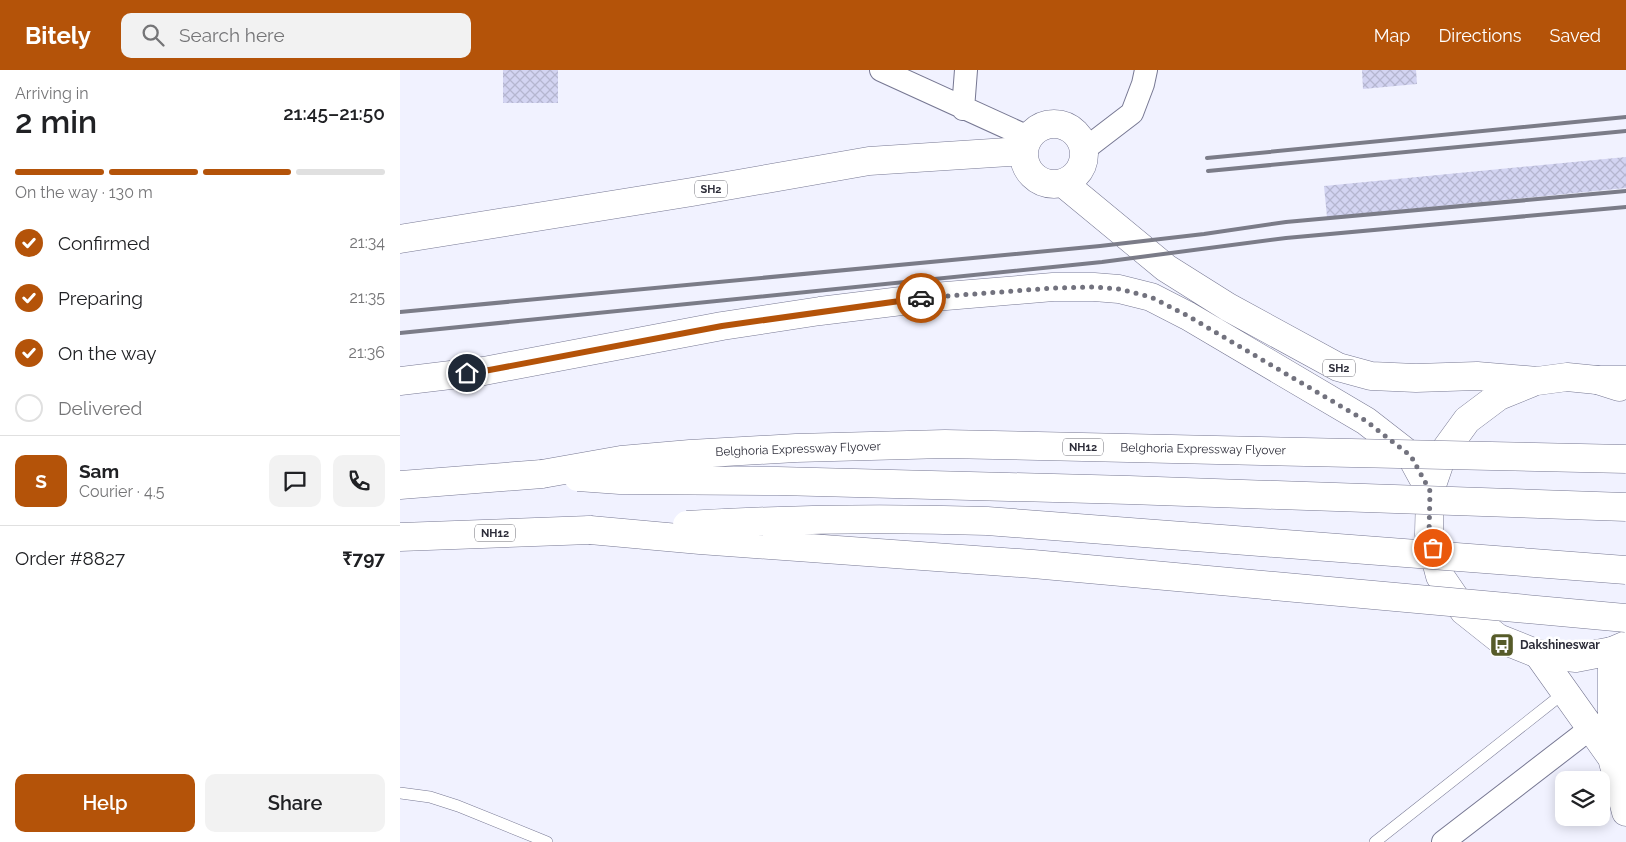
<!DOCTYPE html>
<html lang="en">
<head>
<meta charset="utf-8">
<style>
	body { margin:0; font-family:Raleway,sans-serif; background:#f2f2f2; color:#202124; height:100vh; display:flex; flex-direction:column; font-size:19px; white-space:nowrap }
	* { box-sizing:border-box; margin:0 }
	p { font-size:16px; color:#757577 }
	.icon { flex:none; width:28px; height:28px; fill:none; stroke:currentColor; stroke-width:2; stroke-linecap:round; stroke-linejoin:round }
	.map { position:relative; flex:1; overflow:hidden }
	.drawer { display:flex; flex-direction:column; background:#fff; width:400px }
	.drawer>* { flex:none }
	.tools { position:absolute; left:1155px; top:701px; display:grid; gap:10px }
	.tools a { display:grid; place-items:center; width:55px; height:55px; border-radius:10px; background:#fff; box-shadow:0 2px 12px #0003; font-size:25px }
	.pin { position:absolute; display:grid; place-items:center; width:42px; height:42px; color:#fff; margin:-21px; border:2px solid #fff; border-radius:50%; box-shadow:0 1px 5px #0007 }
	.courier { position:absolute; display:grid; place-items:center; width:50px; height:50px; margin:-25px; border:4px solid #b45309; border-radius:50%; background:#fff; color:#222; box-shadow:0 1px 6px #0007 }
	.overview em { font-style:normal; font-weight:600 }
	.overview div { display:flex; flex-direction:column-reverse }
	.overview { display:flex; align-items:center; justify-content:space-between; height:85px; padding:0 15px }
	h1 { font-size:32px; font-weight:600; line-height:38px }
	.bar { display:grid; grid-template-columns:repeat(4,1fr); gap:8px 5px; align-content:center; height:60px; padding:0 15px }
	.bar i { height:6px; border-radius:4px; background:#e0e0e0 }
	.bar .selected { background:#b45309 }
	.bar p { grid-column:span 4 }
	.line { display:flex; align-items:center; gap:12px; padding:0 15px; border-top:1px solid #e0e0e0 }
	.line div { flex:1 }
	.round { display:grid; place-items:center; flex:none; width:52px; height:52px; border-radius:10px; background:#f2f2f2 }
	ol { padding:0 15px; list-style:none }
	li { display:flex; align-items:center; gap:15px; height:55px }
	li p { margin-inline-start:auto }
	li .icon { padding:5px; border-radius:50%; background:#b45309; color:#fff; stroke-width:4 }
	li:last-child { color:#757577 }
	li i { width:28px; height:28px; border:2px solid #e0e0e0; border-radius:50% }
	.cta { display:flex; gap:10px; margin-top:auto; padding:10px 15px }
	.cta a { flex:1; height:58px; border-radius:10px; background:#b45309; color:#fff; font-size:20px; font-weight:600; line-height:58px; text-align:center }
	.cta a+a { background:#f2f2f2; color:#202124 }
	header { display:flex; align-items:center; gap:30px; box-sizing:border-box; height:70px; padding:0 25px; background:#b45309; color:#fff }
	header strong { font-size:24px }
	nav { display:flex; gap:28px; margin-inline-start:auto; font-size:18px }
	.search { width:350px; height:45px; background:#f2f2f2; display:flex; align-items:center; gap:12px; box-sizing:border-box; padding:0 18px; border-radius:10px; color:#757577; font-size:19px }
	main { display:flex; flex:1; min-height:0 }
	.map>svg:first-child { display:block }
	.building { fill:url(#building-cross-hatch) }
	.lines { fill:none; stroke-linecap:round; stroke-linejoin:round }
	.service-casing { stroke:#777893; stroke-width:12 }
	.minor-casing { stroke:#777893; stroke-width:24 }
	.tertiary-casing { stroke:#777893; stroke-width:29 }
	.primary-casing { stroke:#777893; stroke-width:29 }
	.motorway-casing { stroke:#777893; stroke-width:29 }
	.service { stroke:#fff; stroke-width:11 }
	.minor { stroke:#fff; stroke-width:22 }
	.tertiary { stroke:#fff; stroke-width:28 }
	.primary { stroke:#fff; stroke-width:28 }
	.motorway { stroke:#fff; stroke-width:28 }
	.rail { stroke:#7b7c88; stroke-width:4 }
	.motorway-bridge-casing { stroke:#777893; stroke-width:29; stroke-linecap:butt }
	.motorway-bridge { stroke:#fff; stroke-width:28 }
	.done { stroke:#72727e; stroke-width:5; stroke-dasharray:0 9 }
	.route { stroke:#b45309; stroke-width:6 }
	.labels { text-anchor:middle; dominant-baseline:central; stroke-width:5; stroke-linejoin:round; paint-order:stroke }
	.shield { fill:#fff; stroke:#6c6c74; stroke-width:1 }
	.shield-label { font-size:11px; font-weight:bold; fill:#2d2d39 }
	.street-label { font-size:12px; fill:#2d2d39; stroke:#fff }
	.poi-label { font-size:12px; font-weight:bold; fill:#2d2d39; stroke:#fff; text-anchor:start }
</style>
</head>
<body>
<header>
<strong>Bitely</strong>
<div class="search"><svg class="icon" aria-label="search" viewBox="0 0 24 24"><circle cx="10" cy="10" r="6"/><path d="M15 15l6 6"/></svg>Search here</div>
<nav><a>Map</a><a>Directions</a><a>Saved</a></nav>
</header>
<main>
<section class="drawer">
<div class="overview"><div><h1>2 min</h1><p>Arriving in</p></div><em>21:45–21:50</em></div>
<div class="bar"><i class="selected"></i><i class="selected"></i><i class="selected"></i><i></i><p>On the way · 130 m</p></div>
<ol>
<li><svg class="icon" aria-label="check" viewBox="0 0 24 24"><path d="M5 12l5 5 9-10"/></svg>Confirmed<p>21:34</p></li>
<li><svg class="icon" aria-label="check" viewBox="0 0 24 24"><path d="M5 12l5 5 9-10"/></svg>Preparing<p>21:35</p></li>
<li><svg class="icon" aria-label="check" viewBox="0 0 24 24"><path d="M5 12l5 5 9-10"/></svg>On the way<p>21:36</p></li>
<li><i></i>Delivered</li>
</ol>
<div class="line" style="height:90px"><b class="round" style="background:#b45309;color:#fff">S</b><div><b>Sam</b><p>Courier · 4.5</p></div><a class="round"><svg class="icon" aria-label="chat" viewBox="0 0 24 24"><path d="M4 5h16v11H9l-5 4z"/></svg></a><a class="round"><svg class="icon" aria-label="phone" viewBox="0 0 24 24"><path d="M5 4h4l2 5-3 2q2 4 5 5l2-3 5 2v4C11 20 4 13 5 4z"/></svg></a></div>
<div class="line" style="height:65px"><div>Order #8827</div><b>₹797</b></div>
<div class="cta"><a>Help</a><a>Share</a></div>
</section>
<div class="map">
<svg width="1226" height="772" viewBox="0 0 1226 772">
	<defs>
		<pattern id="building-cross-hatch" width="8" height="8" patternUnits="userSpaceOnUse" patternTransform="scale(1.25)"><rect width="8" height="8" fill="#d3d4f2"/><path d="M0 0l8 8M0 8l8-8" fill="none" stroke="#b5b6d0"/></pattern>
	</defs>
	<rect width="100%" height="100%" fill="#f1f2ff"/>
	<path class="building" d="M103,0H158V33H103Z
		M962,0H1016L1017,14L963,19Z
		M1226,87V118L927,147L924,116Z"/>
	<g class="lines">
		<defs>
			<path id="service" d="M0,723L30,727L58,736L147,772
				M975,772L1165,622"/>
			<path id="minor" d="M481,0L628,67
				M563,39L566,0
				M685,79L732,43L743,14L746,0
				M1043,772L1191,658L1207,653"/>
			<path id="tertiary" d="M1212,581V688L1226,742
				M1138,584L1212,688"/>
			<path id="primary" d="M624 84a30 30 0 1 1 60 0a30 30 0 1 1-60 0Z
				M663,113L766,198L828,237L938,297L971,306L1016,308L1077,306L1137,311L1167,307L1197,310L1219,317
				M0,169L292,122L469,91L624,81
				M0,311L84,301L322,256L420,241L534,227L653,217H694L719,219L751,227L788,246L966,351L1011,386L1030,421
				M1131,313L1099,326L1067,350L1043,383L1030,421L1029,464L1040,506L1064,541L1098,568L1138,584L1176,588L1212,581L1226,575"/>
			<path id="motorway" d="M1197,310H1226
				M0,415L142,404
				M0,467L190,460"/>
		</defs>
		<use href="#service" class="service-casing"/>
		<use href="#minor" class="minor-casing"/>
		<use href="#tertiary" class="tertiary-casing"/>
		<use href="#primary" class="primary-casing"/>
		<use href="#motorway" class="motorway-casing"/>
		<use href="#service" class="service"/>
		<use href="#minor" class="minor"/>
		<use href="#tertiary" class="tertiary"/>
		<use href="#primary" class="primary"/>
		<use href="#motorway" class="motorway"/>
		<path class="rail" d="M807,88L1226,47
			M808,101L1226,61
			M0,242L700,176L804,164L886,152L1226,121
			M0,263L702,192L886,168L1226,137"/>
		<defs>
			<path id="motorway-bridge" d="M142,404L221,390L290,384L396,378L545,374L1226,389
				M178,407L220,410L378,411L729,420L1226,437
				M287,455C387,449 487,448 587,451L1226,500
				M190,460L300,470L633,494L1226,548"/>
		</defs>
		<use href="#motorway-bridge" class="motorway-bridge-casing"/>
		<use href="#motorway-bridge" class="motorway-bridge"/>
	</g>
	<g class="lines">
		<path class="done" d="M521,228L653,218L694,217L719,219L751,227L788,246L966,351L1011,386L1030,421L1029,464L1033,478"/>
		<path class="route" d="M67,303L84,301L322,256L521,228"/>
	</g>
	<defs>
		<symbol id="bus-square" viewBox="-11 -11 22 22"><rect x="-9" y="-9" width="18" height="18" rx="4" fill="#565b29" stroke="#fff"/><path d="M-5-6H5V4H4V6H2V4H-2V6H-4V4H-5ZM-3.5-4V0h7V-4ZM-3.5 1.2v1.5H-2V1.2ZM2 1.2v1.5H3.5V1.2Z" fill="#fff"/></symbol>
	</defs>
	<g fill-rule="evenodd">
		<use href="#bus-square" x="1088" y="561" width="28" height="28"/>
	</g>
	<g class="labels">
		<g class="shield">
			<rect x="295" y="110.5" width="32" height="17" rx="4"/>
			<rect x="923" y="289.5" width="32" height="17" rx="4"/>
			<rect x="663" y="368.5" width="40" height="17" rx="4"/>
			<rect x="75" y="454.5" width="40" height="17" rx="4"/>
		</g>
		<g class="shield-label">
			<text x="311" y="119">SH2</text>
			<text x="939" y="298">SH2</text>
			<text x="683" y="377">NH12</text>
			<text x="95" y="463">NH12</text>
		</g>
		<g class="street-label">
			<text transform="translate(398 379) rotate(-2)">Belghoria Expressway Flyover</text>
			<text transform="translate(803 379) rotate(1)">Belghoria Expressway Flyover</text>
		</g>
		<g class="poi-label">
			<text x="1120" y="575">Dakshineswar</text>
		</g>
	</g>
</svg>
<div class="tools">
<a><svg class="icon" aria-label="layers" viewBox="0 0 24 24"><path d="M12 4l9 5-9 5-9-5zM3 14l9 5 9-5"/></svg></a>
</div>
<div class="pin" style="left:1033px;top:478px;background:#ea580c"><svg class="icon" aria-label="bag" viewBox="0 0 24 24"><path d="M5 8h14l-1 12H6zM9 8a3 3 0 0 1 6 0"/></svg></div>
<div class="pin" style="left:67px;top:303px;background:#1f2937"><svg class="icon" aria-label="home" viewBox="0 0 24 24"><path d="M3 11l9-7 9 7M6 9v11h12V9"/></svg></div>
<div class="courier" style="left:521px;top:228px"><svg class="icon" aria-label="car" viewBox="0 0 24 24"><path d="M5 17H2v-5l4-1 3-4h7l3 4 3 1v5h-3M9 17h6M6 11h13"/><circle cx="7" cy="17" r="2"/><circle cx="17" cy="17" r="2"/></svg></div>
</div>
</main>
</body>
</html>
